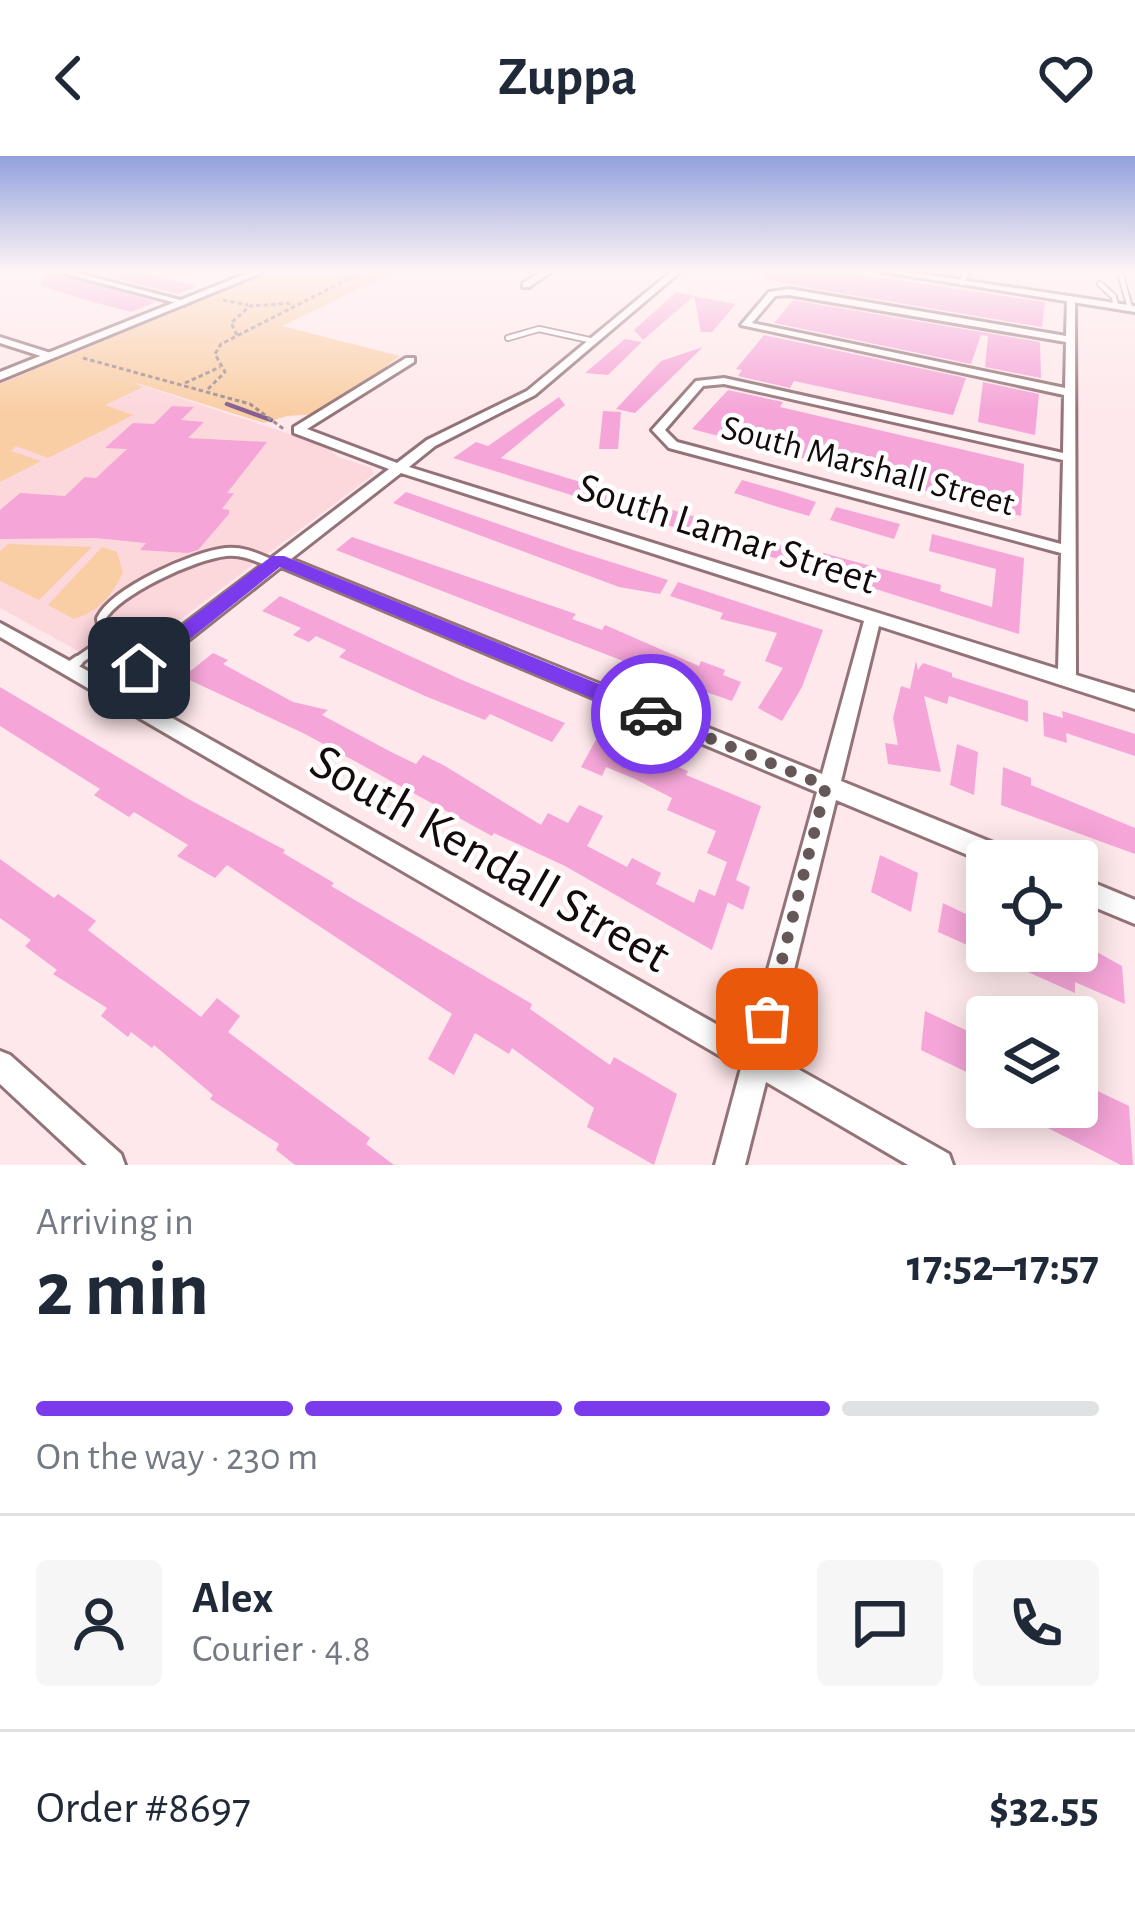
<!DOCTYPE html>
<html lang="en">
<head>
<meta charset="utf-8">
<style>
	body { margin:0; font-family:"Alegreya Sans",sans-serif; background:#f6f6f7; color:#1f2937; height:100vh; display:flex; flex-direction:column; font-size:45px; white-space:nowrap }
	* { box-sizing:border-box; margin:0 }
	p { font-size:39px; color:#747a83 }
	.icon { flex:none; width:66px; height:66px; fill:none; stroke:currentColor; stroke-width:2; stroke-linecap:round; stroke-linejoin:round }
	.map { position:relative; height:1009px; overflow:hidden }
	.panel { display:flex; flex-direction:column; background:#fff; flex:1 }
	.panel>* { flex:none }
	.buttons { position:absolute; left:966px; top:684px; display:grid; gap:24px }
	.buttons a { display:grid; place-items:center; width:132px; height:132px; border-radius:12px; background:#fff; box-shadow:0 6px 30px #0003; font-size:60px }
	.pin { position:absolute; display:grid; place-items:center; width:102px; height:102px; color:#fff; margin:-51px; border-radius:24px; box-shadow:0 6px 18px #0006 }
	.courier { position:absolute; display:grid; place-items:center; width:120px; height:120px; margin:-60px; border:9px solid #7c3aed; border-radius:50%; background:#fff; color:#222; box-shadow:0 3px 15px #0007 }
	.head em { font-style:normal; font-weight:700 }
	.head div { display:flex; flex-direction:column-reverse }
	.head { display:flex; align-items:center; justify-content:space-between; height:204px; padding:0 36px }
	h1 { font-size:78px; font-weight:700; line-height:90px }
	.bar { display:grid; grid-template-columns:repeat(4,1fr); gap:18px 12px; align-content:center; height:144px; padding:0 36px }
	.bar i { height:15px; border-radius:9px; background:#e0e1e3 }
	.bar .selected { background:#7c3aed }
	.bar p { grid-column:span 4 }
	.line { display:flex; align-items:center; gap:30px; padding:0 36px; border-top:3px solid #e0e1e3 }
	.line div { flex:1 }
	.round { display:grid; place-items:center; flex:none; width:126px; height:126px; border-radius:12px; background:#f6f6f7 }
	header { display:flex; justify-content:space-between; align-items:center; height:156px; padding:0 36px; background:#fff; font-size:54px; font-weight:700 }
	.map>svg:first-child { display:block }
	.built { fill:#fcd7dc }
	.green { fill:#f9cea5 }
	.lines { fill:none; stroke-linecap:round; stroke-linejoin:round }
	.stream { stroke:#835f92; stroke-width:4.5 }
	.building { fill:#f5a5d8 }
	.service-far2-casing { stroke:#937377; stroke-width:8 }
	.service-far1-casing { stroke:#937377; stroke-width:14 }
	.service-casing { stroke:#937377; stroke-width:16 }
	.minor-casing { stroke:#937377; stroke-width:6 }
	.tertiary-casing { stroke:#937377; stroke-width:6 }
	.path { stroke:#a08e91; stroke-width:3; stroke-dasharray:4.5 3; stroke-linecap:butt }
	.service-far2 { stroke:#fff; stroke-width:4.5 }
	.service-far1 { stroke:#fff; stroke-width:8 }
	.service { stroke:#fff; stroke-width:10 }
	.minor { fill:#fff; fill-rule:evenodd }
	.tertiary { fill:#fff; fill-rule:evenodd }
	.route { fill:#7c3aed }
	.done { stroke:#665759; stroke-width:12; stroke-dasharray:0 21.6 }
	.labels { text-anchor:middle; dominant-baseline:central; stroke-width:9; stroke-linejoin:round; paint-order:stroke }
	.far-street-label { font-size:36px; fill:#14090b; stroke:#fff }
	.street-label { font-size:42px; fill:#14090b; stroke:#fff }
	.near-street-label { font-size:51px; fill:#14090b; stroke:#fff }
</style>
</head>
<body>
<header><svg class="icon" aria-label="back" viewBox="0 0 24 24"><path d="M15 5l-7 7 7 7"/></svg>Zuppa<svg class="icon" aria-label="heart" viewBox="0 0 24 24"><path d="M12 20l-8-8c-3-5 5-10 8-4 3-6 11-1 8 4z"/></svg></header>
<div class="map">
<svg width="1135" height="1009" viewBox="0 0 1135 1009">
	<rect width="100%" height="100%" fill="#fee8eb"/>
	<path class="built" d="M59,202L323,289L339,301L372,312L374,318L113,514L0,452V226Z"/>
	<path class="green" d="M272,115H396L282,170L400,200L387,209L383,218L319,258L287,260L264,267L133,226L143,231L105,249L133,259L48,302L16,290L11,295L41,305L0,326V228Z
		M8,388L92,391L39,444L0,425V395Z
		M102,391L117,396L123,416C112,440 99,455 74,463L48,449Z"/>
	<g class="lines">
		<path class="stream" d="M227,248L271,264"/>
	</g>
	<path class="building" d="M43,115H51L156,146L131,156L89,145L41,130Z
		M87,115H131L197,130L177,138Z
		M766,115H838L1045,146L1042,171L803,131L765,123Z
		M676,136L694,140L736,148L712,176H701L694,140L643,184L634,174Z
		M793,144L1040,186L1041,222L985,211L988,180L981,179L971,208L774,167Z
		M764,179L966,222L953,259L794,225L790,232L738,220L742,214L736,213Z
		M625,183L642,186L608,219L585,217Z
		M703,191L635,257L616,253L661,205Z
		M983,226L1039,238L1035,279L978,266Z
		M728,234L783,246L780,251L1024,308L1021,360L692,273Z
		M559,241L565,249L501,302L696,361L686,375L453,302L476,286L488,290Z
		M172,250L194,251L181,264L204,266L188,282L267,286L227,337H234L222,353L229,354V358L198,394L188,397L140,394L146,387L95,382L0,383V354L20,337L65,340L85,321L96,322L127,293L105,292L133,267L154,268Z
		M603,255L621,256L618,293H599Z
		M742,324L781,335L816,346L809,360L778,351L734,337Z
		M406,336L573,394L668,424L660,438L619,431L393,347Z
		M836,351L900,368L894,383L830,364Z
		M727,369L806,397L800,410L718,384Z
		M932,378L1024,402L1019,478L815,414L823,397L941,429L940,435L992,451L996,413L929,395Z
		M352,381L576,458L572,463L602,474L605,469L699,510L701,505L725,514L723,519L741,526L732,545L675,525L336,394Z
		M678,426L823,474L802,531L782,565L758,552L783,512L765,505L777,477L720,463L723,457L670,440Z
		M280,440L462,524L565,567L552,586L490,558L485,564L425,540L339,501L346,494L316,480L309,486L293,479L301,472L262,455Z
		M213,497L228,504L223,508L293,546L328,554L322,559L393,597L416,608L423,599L445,610L541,669L548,657L568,667L579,649L603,660L587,690L627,711L632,702L661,717L656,728L694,747L699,733L728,746L712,794L565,710L494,677L492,680L305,578L183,521Z
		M916,505L918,514L923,507L952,517V521L1028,545V566L949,540L947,548L924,540L941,616L888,608L885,587L898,589L893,562L901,530L910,533Z
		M0,531L190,644L285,694L283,697L334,727L331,730L532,848L530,853L610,909L614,901L677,938L654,1009L587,971L594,952L512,892L509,898L475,877L454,919L428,903L452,858L227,709L215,722L177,700L188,689L134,656L129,661L94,639L100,633L0,570Z
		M1062,555L1135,578V600L1066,577L1067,587L1044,580L1043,556L1063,562Z
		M598,580L688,615L686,619L761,650L736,724L750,731L743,754L715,740L727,706L707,697L716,675L667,654L672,642L635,623L606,611L602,620L581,611Z
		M957,588L978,596L974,639L950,629Z
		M1003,611L1031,622V629L1135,672V698L1001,649Z
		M880,699L918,717L911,756L871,736Z
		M0,703L54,742L58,738L96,765L88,774L201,861L217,842L240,860L228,876L370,982L366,988L394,1009H295L276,994L279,988L210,943L213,939L154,889L152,892L131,876L128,881L101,860L107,852L53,818L57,814L25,790L31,784L0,762Z
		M971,740L987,747V795H1077V785L1122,810L1125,848L1075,826V837L938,776L943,747L968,759Z
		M925,855L987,884V926L921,894Z
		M1085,929L1129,950L1133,1009H1121L1034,965V951H1077V938L1086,942Z"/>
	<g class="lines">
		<defs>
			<path id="service-far2" d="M1121,120L1130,152
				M962,127L966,115
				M1100,128L1114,141L1116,150
				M508,182L539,173L594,185"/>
			<path id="service-far1" d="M121,492L104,477L101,463C115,435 195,399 226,396C243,394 258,402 273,408
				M73,508L108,484"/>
			<path id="service" d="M68,512L78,505"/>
			<path id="minor" d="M55,115H69L188,146L184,149Z
				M542,115H552L529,131H523V127Z
				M672,115H681L535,239L435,290L409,311L1058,513L1061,397L669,292L652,274L696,225L724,222L1063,297L1064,239L741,169L769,136L789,133L1066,180L1067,143L1071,140L1075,143L1076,519L1135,537V553L879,470L841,625L1018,697L1022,705L987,707L836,644L773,899L949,998L953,1009H908L766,926L745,1009H715L741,912L0,481V467L108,526L389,313L294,277V271L406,202H414V206L307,273L397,307L427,284L527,235ZM789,139L1066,186L1065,232L752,167L775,140ZM724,228L1063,304L1061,388L677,286L665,274L703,230ZM401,317L864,465L822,618L291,403ZM281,411L817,636L748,886L124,535Z
				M0,181L54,198L55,200L50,203L0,187Z
				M1077,720L1135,744V768L1077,744Z
				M0,895L10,899L121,998L125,1009H87L0,928Z"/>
			<path id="tertiary" d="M253,115H266L0,224V216Z
				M878,115H902L1135,150V156Z"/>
		</defs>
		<use href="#service-far2" class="service-far2-casing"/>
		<use href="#service-far1" class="service-far1-casing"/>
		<use href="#service" class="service-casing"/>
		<use href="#minor" class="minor-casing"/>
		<use href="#tertiary" class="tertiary-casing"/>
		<path class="path" d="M223,144L248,149
			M237,179L231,167L250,150L294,147
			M83,202L250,248L285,274
			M185,227L220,211
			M208,233L225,216L215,198L221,188L364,115"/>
		<use href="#service-far2" class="service-far2"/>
		<use href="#service-far1" class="service-far1"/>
		<use href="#service" class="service"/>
		<use href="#minor" class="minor"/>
		<use href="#tertiary" class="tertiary"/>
	</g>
	<linearGradient id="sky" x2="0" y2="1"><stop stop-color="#92a1dd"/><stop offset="0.45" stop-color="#fff5f6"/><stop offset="1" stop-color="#fff5f6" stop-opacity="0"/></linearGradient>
	<rect width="1135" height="256" fill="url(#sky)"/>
	<path class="route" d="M272,400H284L658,552L661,558L651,567L644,564L280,411L146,518H132V507Z"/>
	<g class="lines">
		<path class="done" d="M651,558L826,630L767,863"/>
	</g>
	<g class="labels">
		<g class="far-street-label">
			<text transform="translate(868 310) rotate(15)">South Marshall Street</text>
		</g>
		<g class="street-label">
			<text transform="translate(727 378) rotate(18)">South Lamar Street</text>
		</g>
		<g class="near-street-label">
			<text transform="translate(490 703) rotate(30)">South Kendall Street</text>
		</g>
	</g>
</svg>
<div class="buttons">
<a><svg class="icon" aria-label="locate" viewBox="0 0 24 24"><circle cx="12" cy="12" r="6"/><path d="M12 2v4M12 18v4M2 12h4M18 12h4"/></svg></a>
<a><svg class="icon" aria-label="layers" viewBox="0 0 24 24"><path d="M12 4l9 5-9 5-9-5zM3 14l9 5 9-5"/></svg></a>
</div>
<div class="pin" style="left:767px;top:863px;background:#ea580c"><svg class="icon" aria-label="bag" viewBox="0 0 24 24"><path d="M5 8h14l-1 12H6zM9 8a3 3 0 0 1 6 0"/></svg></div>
<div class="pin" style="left:139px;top:512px;background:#1f2937"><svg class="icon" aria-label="home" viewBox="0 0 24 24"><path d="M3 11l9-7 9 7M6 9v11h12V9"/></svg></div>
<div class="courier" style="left:651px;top:558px"><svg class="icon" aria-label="car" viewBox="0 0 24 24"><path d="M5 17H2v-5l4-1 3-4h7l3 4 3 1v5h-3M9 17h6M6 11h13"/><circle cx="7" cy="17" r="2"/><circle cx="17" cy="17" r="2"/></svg></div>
</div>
<section class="panel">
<div class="head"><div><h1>2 min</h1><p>Arriving in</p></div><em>17:52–17:57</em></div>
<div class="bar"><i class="selected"></i><i class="selected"></i><i class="selected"></i><i></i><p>On the way · 230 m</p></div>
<div class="line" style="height:216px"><a class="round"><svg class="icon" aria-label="person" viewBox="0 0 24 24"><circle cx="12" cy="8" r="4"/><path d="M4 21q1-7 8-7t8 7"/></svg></a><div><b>Alex</b><p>Courier · 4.8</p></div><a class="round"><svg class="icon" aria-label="chat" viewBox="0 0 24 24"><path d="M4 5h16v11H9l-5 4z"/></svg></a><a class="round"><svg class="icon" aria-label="phone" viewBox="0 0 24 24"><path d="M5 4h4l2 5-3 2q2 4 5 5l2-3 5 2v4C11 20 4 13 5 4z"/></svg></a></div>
<div class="line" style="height:156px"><div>Order #8697</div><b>$32.55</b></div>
</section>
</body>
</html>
